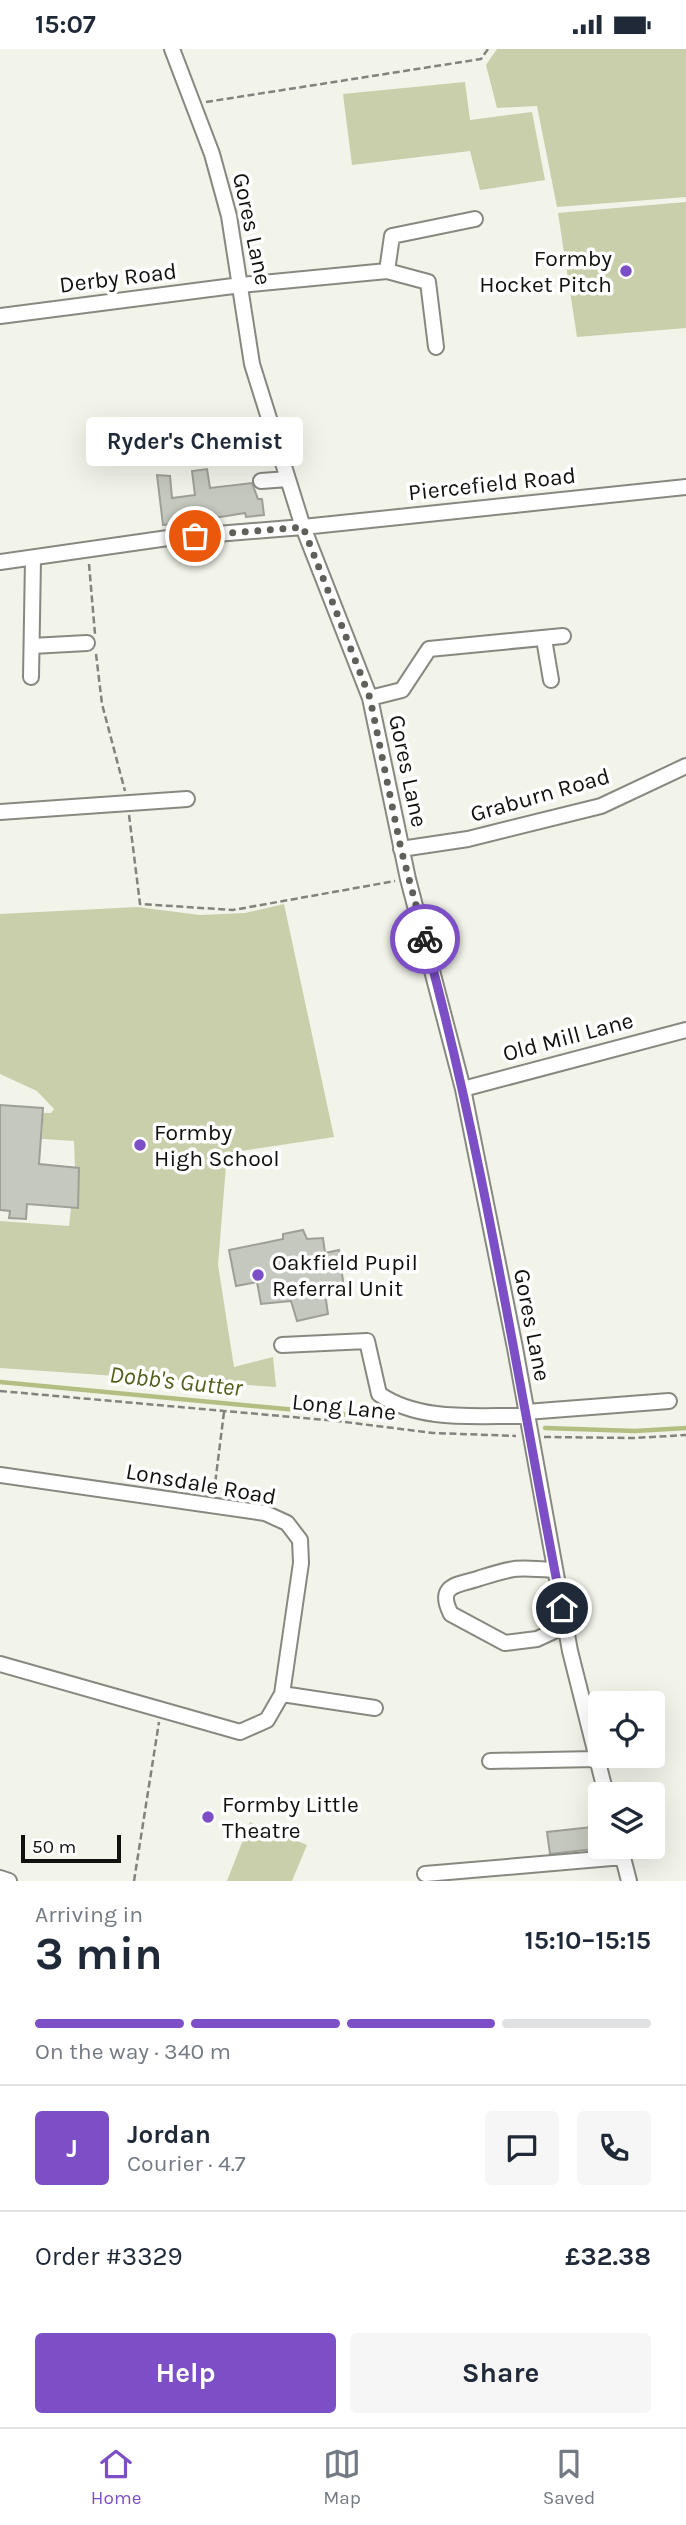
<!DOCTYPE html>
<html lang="en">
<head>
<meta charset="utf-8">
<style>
	body { margin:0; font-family:Karla,sans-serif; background:#f6f6f7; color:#1f2937; height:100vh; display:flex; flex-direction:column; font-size:26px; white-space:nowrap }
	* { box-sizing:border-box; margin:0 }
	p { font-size:23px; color:#747a83 }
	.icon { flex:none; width:38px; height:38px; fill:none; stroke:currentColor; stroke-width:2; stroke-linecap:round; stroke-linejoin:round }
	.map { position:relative; height:1832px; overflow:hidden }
	.details { display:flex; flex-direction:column; background:#fff; flex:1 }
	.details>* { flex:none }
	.controls { position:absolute; left:588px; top:1642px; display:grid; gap:14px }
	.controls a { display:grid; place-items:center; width:77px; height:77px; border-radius:7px; background:#fff; box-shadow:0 7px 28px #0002; font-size:35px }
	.scale { position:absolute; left:21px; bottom:18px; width:100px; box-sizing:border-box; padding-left:7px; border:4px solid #11110e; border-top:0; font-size:19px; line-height:24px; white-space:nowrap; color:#11110e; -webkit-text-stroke:5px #fff; paint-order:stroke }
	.pin { position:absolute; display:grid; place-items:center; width:60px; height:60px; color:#fff; margin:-30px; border:4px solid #fff; border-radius:50%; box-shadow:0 2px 7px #0007 }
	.courier { position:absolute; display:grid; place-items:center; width:70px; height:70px; margin:-35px; border:5px solid #7c4fc7; border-radius:50%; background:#fff; color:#222; box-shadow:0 2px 9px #0007 }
	.bubble { position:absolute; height:49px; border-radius:7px; background:#fff; box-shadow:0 7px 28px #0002; font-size:23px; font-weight:700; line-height:49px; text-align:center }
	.head em { font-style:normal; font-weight:700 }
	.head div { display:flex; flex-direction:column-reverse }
	.head { display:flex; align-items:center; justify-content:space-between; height:119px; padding:0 35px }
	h1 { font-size:46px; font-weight:700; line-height:52px }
	.bar { display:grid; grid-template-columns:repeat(4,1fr); gap:10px 7px; align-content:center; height:84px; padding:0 35px }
	.bar i { height:9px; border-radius:5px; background:#e0e1e3 }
	.bar .current { background:#7c4fc7 }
	.bar p { grid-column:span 4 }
	.line { display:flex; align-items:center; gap:18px; padding:0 35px; border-top:2px solid #e0e1e3 }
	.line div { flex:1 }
	.round { display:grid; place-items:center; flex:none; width:74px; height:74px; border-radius:7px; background:#f6f6f7 }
	.action { display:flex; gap:14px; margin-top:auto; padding:14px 35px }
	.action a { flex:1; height:80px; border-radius:7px; background:#7c4fc7; color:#fff; font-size:28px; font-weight:700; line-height:80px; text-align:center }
	.action a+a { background:#f6f6f7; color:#1f2937 }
	.status { display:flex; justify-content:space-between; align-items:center; height:49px; padding:0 35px; background:#fff; direction:ltr }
	.status svg { height:19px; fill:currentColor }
	.tabs { display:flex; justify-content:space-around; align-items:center; height:98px; border-top:2px solid #e0e1e3; background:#fff; font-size:19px; color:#747a83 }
	.tabs a { display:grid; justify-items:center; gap:4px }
	.tabs .current { color:#7c4fc7 }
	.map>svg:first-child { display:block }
	.green { fill:#c8cfaa }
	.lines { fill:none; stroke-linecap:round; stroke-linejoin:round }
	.stream { stroke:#b3bf82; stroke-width:4.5 }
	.building { fill:#c5c8be; stroke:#9ea097; stroke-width:2 }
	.minor-casing { stroke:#878980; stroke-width:18 }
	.path { stroke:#82837d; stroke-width:2.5; stroke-dasharray:7 3.5; stroke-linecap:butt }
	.minor { stroke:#fff; stroke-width:14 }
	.done { stroke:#60605b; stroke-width:7; stroke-dasharray:0 12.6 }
	.route { stroke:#7c4fc7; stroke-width:9 }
	.poi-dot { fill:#7c4fc7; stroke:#fff; stroke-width:2.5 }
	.labels { text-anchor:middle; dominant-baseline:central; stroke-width:7; stroke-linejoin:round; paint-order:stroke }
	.street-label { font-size:23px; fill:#11110e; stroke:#fff }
	.poi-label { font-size:23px; fill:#11110e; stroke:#fff; text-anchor:start }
	.water-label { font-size:24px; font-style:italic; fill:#535c19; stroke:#fff }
</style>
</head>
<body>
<div class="status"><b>15:07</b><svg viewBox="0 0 49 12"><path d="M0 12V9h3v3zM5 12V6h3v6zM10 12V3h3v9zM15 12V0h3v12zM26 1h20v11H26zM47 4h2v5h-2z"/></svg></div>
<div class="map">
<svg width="686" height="1832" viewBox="0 0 686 1832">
	<rect width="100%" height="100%" fill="#f2f4ea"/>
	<path class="green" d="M497,0H686V148L557,158L537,57L497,59L486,16Z
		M465,33L470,71L532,63L545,131L480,141L470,102L352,116L343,45Z
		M686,153V279L577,288L558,164Z
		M284,855L334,1088L227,1104L218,1216L234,1318L273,1308L276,1338L0,1319V1172L69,1177L71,1159L78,1158L79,1119L75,1118L74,1092L42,1090L43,1064H51L54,1060L37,1042L0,1025V865L137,858L200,866L245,864Z
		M250,1773L307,1796L292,1832H227Z"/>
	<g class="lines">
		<path class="stream" d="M0,1333L350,1366
			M545,1379L635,1382L686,1379"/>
	</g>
	<path class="building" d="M207,420L210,439L252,434L258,450H262L264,466L246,468L245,464L214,469L215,472L163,476L157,426L170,427L172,449L195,446L192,422Z
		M0,1056L43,1059L39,1115L79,1119L78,1159L27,1155L26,1170L9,1169L10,1162L0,1161Z
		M303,1181L307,1190L323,1189L325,1204L339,1201L344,1240L325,1244L328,1265L297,1272L291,1252L261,1255L257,1233L236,1237L229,1201L283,1190V1185Z
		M592,1778L600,1784V1792L594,1800L550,1805L547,1783Z"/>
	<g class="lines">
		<defs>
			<path id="minor" d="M172,0L212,105L229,167L252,315L303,478L370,649L408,830L463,1040L515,1299L570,1602L606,1745
				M387,222L392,187L475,170
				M0,267L241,236L387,222L428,233L436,298
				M261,432L288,430
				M0,513L168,489L303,478L686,438
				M544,590L551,631
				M32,597L87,594
				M31,628L33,510
				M370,649L402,641L429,600L563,587
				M0,763L187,750
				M401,800L468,790L601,757L686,717
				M463,1040L686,981
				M282,1296L367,1292L379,1345C421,1374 479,1366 527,1367
				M526,1363L669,1352
				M0,1426L265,1464L287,1474L300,1491L301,1514L282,1645L267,1671L240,1683L0,1615
				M554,1521C517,1518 515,1518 480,1529C461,1536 435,1534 451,1565L505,1594L537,1590L565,1577
				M282,1645L375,1659
				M490,1712L596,1710
				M620,1797L629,1832
				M425,1825L623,1808
				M0,1829L9,1832"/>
		</defs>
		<use href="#minor" class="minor-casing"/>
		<path class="path" d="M206,53L481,10L488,0
			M89,515L95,585
			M96,605L102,655L125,742
			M129,766L140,855L233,861L395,832
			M0,1342L337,1372L433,1384L516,1387
			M544,1388L634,1389L686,1386
			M214,1443L224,1363
			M134,1832L159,1673"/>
		<use href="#minor" class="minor"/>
	</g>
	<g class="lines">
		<path class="done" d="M195,487L303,478L370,649L401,800L425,890"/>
		<path class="route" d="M425,890C485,1110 518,1335 562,1559"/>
	</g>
	<g class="poi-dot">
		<circle cx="626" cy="222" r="7"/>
		<circle cx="140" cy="1096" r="7"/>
		<circle cx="258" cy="1226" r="7"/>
		<circle cx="208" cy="1768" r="7"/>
	</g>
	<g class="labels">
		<g class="street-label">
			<text transform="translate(252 180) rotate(78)">Gores Lane</text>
			<text transform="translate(118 229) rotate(-7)">Derby Road</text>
			<text transform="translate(492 435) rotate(-6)">Piercefield Road</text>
			<text transform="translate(408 722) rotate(78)">Gores Lane</text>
			<text transform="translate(540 746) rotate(-16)">Graburn Road</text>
			<text transform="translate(568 988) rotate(-15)">Old Mill Lane</text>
			<text transform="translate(532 1276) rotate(79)">Gores Lane</text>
			<text transform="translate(344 1358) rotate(6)">Long Lane</text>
			<text transform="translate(201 1435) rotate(10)">Lonsdale Road</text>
		</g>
		<g class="poi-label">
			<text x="612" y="209" text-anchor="end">Formby<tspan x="612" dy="26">Hocket Pitch</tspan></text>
			<text x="154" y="1083">Formby<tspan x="154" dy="26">High School</tspan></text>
			<text x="272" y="1213">Oakfield Pupil<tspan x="272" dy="26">Referral Unit</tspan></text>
			<text x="222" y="1755">Formby Little<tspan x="222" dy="26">Theatre</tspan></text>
		</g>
		<g class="water-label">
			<text transform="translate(176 1332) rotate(6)">Dobb's Gutter</text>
		</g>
	</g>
</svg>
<div class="controls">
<a><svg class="icon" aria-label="locate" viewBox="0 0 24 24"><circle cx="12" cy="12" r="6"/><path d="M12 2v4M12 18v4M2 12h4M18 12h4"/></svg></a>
<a><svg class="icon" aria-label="layers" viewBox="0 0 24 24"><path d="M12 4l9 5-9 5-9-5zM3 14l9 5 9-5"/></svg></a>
</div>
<div class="scale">50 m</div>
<div class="pin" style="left:195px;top:487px;background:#ea580c"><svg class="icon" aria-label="bag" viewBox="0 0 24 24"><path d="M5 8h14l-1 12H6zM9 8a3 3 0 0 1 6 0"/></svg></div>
<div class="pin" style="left:562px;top:1559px;background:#1f2937"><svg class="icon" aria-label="home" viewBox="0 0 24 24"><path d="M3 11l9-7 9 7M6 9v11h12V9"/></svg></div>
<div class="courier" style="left:425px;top:890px"><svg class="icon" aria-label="bike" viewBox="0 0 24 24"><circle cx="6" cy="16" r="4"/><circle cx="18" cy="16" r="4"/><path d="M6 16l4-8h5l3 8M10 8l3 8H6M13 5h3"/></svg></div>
<div class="bubble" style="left:86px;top:368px;width:217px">Ryder's Chemist</div>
</div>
<section class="details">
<div class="head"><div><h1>3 min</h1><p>Arriving in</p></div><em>15:10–15:15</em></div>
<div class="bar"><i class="current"></i><i class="current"></i><i class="current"></i><i></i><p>On the way · 340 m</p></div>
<div class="line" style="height:126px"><b class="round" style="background:#7c4fc7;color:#fff">J</b><div><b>Jordan</b><p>Courier · 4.7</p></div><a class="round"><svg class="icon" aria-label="chat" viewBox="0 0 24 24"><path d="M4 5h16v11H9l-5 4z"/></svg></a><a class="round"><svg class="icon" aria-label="phone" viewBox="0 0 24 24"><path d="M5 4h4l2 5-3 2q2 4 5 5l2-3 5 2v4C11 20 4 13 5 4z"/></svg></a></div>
<div class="line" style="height:91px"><div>Order #3329</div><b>£32.38</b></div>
<div class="action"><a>Help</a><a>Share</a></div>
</section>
<nav class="tabs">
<a class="current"><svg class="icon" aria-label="home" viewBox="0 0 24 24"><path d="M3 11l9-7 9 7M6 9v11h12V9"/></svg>Home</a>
<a><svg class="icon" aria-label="map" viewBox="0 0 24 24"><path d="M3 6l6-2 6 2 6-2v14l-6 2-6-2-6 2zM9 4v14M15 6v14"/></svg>Map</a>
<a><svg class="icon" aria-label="saved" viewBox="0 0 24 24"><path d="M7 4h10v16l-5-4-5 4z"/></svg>Saved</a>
</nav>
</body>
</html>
